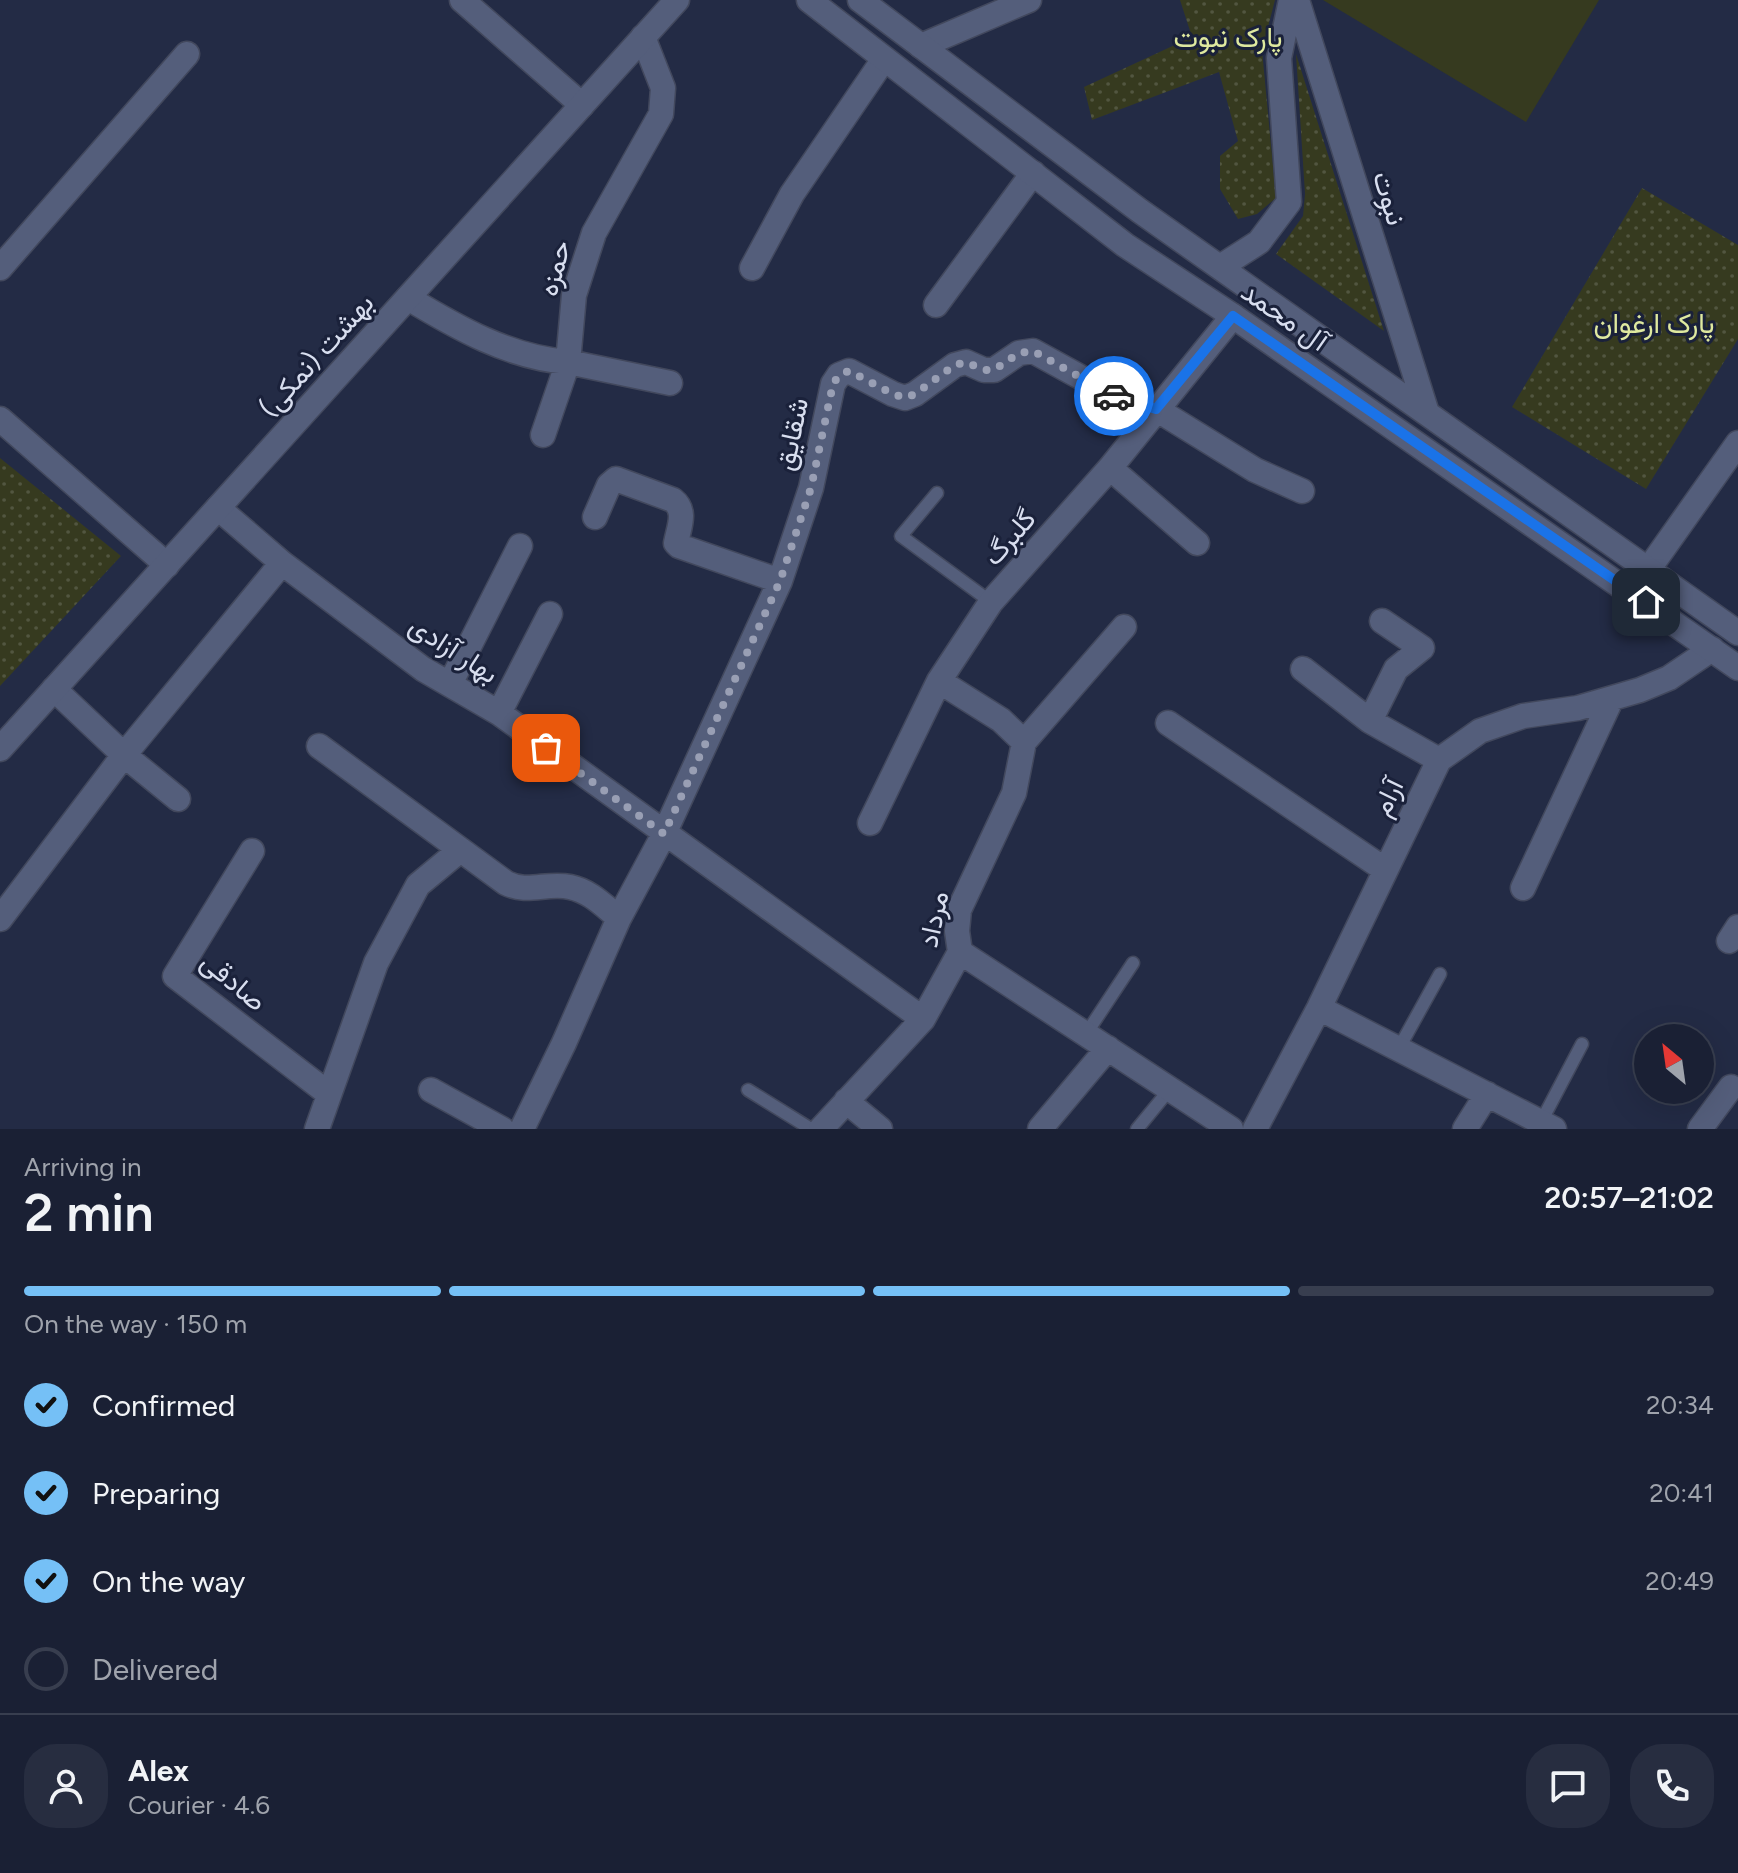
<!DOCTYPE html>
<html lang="en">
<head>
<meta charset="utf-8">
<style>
	body { margin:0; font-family:Figtree,Vazirmatn,sans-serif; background:#272d40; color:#f1f3f6; height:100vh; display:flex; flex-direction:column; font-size:30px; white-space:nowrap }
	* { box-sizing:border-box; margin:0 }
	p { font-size:26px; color:#9fa3ac }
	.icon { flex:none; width:44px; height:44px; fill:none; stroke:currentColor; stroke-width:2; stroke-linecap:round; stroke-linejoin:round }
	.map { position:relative; height:1129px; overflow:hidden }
	.sheet { display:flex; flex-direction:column; background:#1a2034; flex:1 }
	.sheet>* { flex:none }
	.needle { width:52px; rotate:331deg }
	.tools { position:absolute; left:1634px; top:1024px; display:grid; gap:16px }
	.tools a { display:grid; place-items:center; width:80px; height:80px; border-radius:50%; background:#1a2034; box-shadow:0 8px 32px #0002,0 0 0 2px #383e4f; font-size:40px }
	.pin { position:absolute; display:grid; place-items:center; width:68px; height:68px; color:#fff; margin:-34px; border-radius:16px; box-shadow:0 4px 12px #0006 }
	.courier { position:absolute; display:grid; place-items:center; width:80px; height:80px; margin:-40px; border:6px solid #1a73e8; border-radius:50%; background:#fff; color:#222; box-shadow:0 2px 10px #0007 }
	.overview em { font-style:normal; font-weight:600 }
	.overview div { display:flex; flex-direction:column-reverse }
	.overview { display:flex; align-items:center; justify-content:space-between; height:136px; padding:0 24px }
	h1 { font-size:52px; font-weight:600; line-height:60px }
	.bar { display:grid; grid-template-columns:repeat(4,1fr); gap:12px 8px; align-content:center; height:96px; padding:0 24px }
	.bar i { height:10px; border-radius:6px; background:#383e4f }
	.bar .on { background:#75c0f6 }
	.bar p { grid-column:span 4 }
	.line { display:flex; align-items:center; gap:20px; padding:0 24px; border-top:2px solid #383e4f }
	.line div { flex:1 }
	.round { display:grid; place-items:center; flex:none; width:84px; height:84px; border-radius:32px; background:#272d40 }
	ol { padding:0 24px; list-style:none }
	li { display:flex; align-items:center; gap:24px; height:88px }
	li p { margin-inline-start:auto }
	li .icon { padding:8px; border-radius:50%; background:#75c0f6; color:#111; stroke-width:4 }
	li:last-child { color:#9fa3ac }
	li i { width:44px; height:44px; border:4px solid #383e4f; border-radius:50% }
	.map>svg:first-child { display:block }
	.grass { fill:url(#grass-dots) }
	.pitch { fill:#363a1f }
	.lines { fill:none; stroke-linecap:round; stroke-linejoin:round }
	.lane-casing { stroke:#42485d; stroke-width:15 }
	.street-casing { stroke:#42485d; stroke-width:27 }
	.secondary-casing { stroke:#42485d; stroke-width:27 }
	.lane { stroke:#545e7b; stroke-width:12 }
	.street { stroke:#545e7b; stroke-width:24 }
	.secondary { stroke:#545e7b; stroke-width:24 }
	.done { stroke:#999fb4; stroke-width:8; stroke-dasharray:0 14.4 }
	.route { stroke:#1a73e8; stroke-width:10 }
	.labels { text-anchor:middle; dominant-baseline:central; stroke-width:6; stroke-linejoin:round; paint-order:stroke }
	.park-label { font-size:28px; fill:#dfe99f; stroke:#1a213a }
	.street-label { font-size:28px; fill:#d8deef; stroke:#1a213a }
</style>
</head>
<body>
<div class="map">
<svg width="1738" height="1129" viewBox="0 0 1738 1129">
	<defs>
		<pattern id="grass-dots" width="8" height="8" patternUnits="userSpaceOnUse" patternTransform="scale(2)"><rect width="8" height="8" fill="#363a1f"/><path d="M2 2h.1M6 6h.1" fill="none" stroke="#525640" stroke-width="1.8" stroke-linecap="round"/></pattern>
	</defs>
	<rect width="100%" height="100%" fill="#232b45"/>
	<path class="grass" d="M1180,0H1275L1262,50L1276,198L1257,214L1238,219L1220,189V156L1238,141L1219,72L1092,120L1084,87L1192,37Z
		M1296,54L1384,331L1276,254L1303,216L1305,194Z
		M1642,188L1738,245V339L1646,489L1512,407Z
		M0,458L121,556L0,686Z"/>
	<path class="pitch" d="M1323,0H1599L1526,122Z"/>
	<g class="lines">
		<defs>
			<path id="lane" d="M937,493L901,536L991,602
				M1086,1034L1133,963
				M1399,1048L1440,974
				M748,1090L811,1129
				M1541,1122L1582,1044
				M1137,1129L1170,1089"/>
			<path id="street" d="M462,0L582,105
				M921,46L1029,0
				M0,268L187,54
				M752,268L792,194L884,59
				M408,298C456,327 510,358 568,362L574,295L594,233L661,114L663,88L643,37
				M936,305L1033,173
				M0,419L167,565
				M543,435L568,362L670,383
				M1110,468L1197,543
				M218,508L282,563L423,669L499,713L923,1019
				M595,517L609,485L616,479L673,500C687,511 679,527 676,543L679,546L780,581
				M1648,570L1738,443
				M1382,621L1422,648L1396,669L1370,721L1439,760
				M1303,669L1370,721
				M450,684L520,546
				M54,689L124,755L178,799
				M499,713L550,614
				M1168,723L1384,869
				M1024,742L1124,627
				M319,746L506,883C527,894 547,882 570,887C590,891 604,906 619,918
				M870,823L939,681L991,602L1110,468L1233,316
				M252,851L175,976L329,1094
				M1523,888L1611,700
				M0,919L124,755L282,563
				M1729,941L1738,927
				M960,952L1231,1129
				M1319,1008L1554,1129
				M431,1090L502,1129
				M846,1101L880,1129
				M317,1129L376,963L418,885L459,851
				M522,1129L564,1043L619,918L664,834L780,581L811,488L833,384L839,375L849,371L893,394L905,398L915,394L955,365L966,362L984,370H994L1019,353L1033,351L1113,395L1156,409L1255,470L1302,491
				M821,1129L923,1019L960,952L957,931L959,910L1014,793L1024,742L1001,720L939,681
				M1040,1129L1108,1048
				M1255,1129L1319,1008L1439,760L1480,731L1523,716L1578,708L1640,690L1669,678L1712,649
				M1465,1129L1487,1094
				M1700,1129L1731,1087"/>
			<path id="secondary" d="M809,0L1125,245L1233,316L1738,668
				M860,0L1140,211L1738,633
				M1297,0L1427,413
				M1220,267L1259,242L1289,202L1279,58L1291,0
				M0,749L677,0"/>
		</defs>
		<use href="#lane" class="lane-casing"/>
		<use href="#street" class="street-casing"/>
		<use href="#secondary" class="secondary-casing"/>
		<use href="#lane" class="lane"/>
		<use href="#street" class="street"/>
		<use href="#secondary" class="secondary"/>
	</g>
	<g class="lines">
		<path class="done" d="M546,748L664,834L780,581L811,488L833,384L839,375L849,371L893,394L905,398L915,394L955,365L966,362L984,370H994L1019,353L1033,351L1114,396"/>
		<path class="route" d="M1114,396L1156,409L1233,316L1646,602"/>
	</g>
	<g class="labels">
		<g class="park-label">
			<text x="1228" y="37">پارک نبوت</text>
			<text x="1654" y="323">پارک ارغوان</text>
		</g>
		<g class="street-label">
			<text transform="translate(1390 198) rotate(73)">نبوت</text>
			<text transform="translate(554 268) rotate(-75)">حمزه</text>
			<text transform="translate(1285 316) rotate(35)">آل محمد</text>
			<text transform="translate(316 355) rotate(-48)">بهشت (نمکی)</text>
			<text transform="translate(791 434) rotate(-78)">شقایق</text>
			<text transform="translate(1009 537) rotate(-49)">گلبرگ</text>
			<text transform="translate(454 649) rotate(33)">بهار آزادی</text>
			<text transform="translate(1387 797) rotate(-64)">آرام</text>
			<text transform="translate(933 919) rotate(-78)">مرداد</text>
			<text transform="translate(234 981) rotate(40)">صادقی</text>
		</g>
	</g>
</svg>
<div class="tools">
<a><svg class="needle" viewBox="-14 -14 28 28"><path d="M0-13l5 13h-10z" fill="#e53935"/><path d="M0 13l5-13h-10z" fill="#9fa3ac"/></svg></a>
</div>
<div class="pin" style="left:546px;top:748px;background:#ea580c"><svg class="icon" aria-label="bag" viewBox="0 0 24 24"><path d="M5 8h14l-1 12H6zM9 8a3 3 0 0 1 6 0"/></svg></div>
<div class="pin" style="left:1646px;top:602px;background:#1f2937"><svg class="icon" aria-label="home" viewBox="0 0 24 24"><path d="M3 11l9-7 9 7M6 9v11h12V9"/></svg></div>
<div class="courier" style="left:1114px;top:396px"><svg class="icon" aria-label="car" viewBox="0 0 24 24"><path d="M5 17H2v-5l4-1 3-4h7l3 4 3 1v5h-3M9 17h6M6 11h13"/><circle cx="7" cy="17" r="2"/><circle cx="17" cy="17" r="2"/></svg></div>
</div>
<section class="sheet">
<div class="overview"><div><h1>2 min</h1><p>Arriving in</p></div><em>20:57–21:02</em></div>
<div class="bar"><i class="on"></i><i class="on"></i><i class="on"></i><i></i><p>On the way · 150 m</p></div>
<ol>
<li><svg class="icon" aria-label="check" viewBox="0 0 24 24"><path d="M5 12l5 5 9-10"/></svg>Confirmed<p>20:34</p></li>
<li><svg class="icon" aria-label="check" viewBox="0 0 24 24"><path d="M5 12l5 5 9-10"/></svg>Preparing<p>20:41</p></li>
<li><svg class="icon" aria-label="check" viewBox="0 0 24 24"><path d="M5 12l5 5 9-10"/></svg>On the way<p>20:49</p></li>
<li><i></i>Delivered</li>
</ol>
<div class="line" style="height:144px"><a class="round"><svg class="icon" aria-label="person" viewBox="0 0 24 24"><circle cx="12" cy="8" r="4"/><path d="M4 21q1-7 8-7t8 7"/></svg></a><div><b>Alex</b><p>Courier · 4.6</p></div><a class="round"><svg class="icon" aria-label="chat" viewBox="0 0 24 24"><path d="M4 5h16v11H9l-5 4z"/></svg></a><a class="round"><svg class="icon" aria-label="phone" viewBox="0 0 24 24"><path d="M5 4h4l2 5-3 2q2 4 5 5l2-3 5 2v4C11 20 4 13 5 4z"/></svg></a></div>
</section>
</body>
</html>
